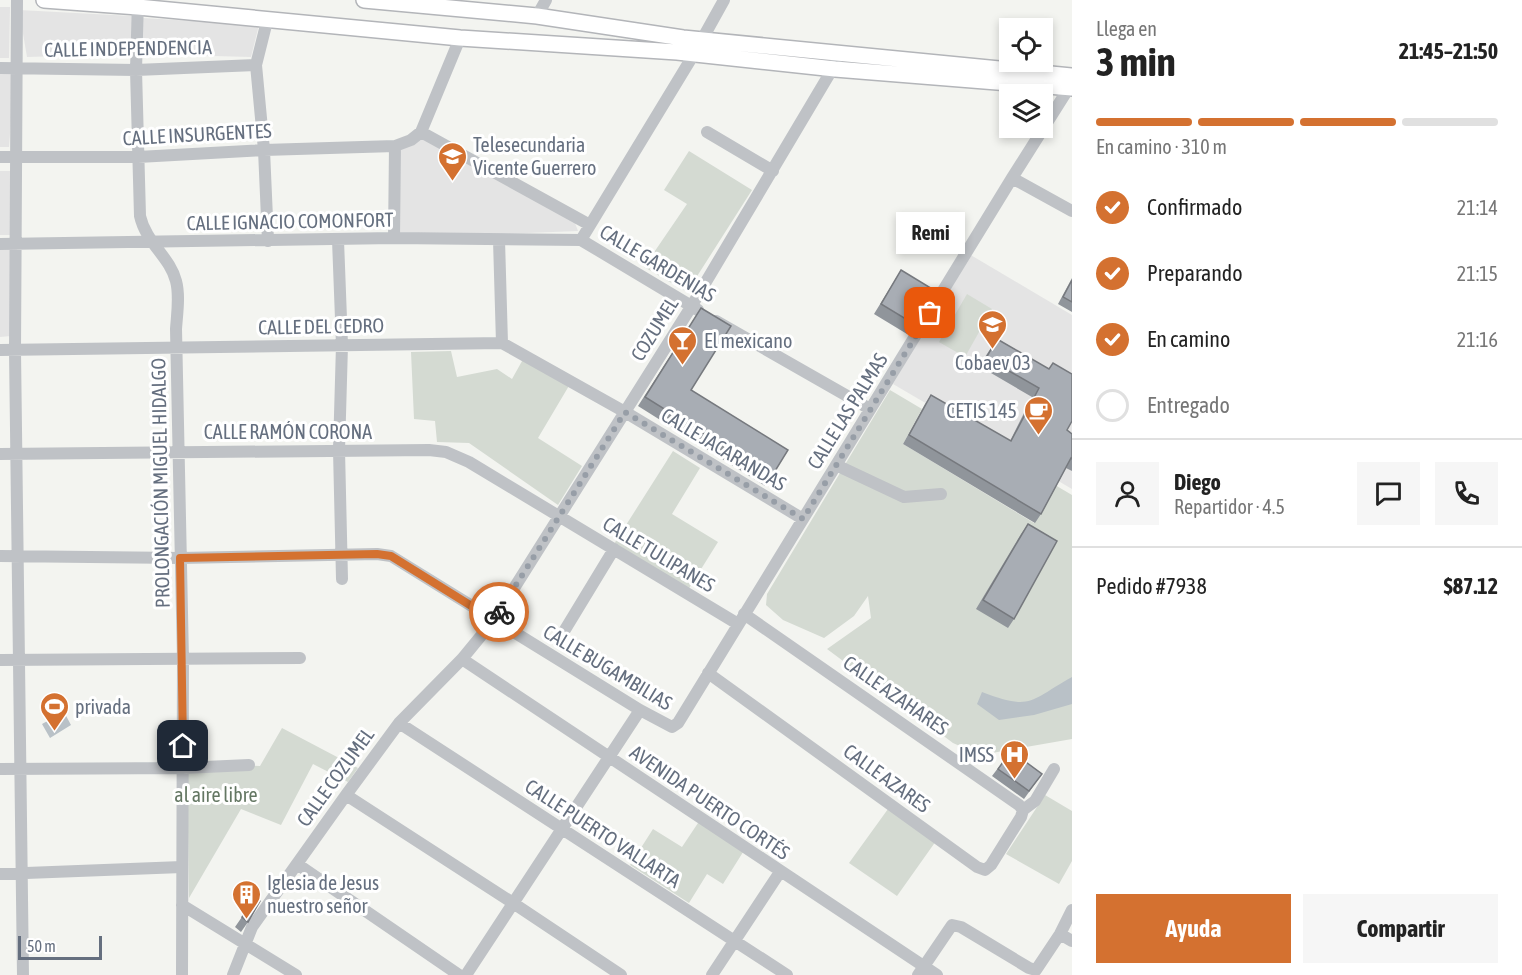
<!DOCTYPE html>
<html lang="es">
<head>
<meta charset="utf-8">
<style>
	body { margin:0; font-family:"Asap Condensed",sans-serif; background:#f6f6f6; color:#222; height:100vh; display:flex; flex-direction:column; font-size:22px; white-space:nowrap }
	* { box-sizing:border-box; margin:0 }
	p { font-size:20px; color:#767676 }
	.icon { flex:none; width:33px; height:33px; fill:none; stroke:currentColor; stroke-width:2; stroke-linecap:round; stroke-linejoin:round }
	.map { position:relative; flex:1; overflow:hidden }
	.side { display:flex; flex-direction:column; background:#fff; width:450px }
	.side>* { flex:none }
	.tools { position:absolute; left:999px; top:18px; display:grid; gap:12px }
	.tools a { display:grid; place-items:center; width:54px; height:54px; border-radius:0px; background:#fff; box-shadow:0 3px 9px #0003; font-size:30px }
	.scale { position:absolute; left:18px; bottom:15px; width:84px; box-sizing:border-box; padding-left:6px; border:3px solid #656f7f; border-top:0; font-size:16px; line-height:21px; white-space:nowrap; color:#656f7f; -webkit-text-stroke:4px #fff; paint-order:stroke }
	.pin { position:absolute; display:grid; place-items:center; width:51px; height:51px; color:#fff; margin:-26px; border-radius:12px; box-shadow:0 3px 9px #0006 }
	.courier { position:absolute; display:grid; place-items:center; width:60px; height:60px; margin:-30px; border:4px solid #d47130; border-radius:50%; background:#fff; color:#222; box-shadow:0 2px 8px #0007 }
	.bubble { position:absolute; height:42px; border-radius:0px; background:#fff; box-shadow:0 3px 9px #0003; font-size:20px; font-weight:700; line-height:42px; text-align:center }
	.summary em { font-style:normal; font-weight:700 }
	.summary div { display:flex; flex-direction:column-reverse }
	.summary { display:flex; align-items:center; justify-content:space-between; height:102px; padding:0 24px }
	h1 { font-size:39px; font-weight:700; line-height:45px }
	.bar { display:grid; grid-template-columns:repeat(4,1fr); gap:9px 6px; align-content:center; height:72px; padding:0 24px }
	.bar i { height:8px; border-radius:4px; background:#e0e0e0 }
	.bar .current { background:#d47130 }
	.bar p { grid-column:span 4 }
	.line { display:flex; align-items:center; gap:15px; padding:0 24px; border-top:2px solid #e0e0e0 }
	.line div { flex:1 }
	.round { display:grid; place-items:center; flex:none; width:63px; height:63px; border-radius:0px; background:#f6f6f6 }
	ol { padding:0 24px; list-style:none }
	li { display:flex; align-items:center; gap:18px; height:66px }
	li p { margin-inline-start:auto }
	li .icon { padding:6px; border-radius:50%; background:#d47130; color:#fff; stroke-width:4 }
	li:last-child { color:#767676 }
	li i { width:33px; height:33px; border:3px solid #e0e0e0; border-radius:50% }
	.button { display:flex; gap:12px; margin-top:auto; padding:12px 24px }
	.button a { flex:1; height:69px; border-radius:0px; background:#d47130; color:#fff; font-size:24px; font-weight:700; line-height:69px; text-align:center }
	.button a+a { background:#f6f6f6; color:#222 }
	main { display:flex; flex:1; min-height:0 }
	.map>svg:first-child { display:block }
	.built { fill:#e4e4e4 }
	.green { fill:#d4dad2 }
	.water { fill:#b9c1c7 }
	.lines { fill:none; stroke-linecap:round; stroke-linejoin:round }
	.major-casing { stroke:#b3b5b9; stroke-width:18 }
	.minor { stroke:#bfc2c6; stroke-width:12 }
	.major { stroke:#fff; stroke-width:15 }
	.wall { fill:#90959b }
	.building { fill:#a8adb4; stroke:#76797e; stroke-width:1.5 }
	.done { stroke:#979ea7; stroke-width:6; stroke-dasharray:0 10.8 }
	.route { stroke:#d47130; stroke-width:8 }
	.labels { text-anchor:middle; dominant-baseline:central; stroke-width:6; stroke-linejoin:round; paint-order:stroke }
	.street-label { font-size:20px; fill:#656f7f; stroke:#fff }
	.poi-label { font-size:20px; fill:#656f7f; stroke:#fff; text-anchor:start }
	.park-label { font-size:20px; fill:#647763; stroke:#fff }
</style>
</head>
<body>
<main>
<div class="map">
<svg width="1072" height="975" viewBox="0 0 1072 975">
	<rect width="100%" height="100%" fill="#f3f4f0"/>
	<path class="built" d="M0,7H10L9,58H0Z
		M19,10L132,16L131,54L27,57Z
		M143,18L259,25L251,57L139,54Z
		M0,66L15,67L9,147H0Z
		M421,132L572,215L578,231L394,238L395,146Z
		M0,171H18L20,235H0Z
		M0,246H17L11,336L0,337Z
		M969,254L1072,315V489L893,384Z"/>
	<path class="green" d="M689,151L752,190L687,292L644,267L687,204L664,190Z
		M967,294L992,309L965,357L939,342Z
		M451,351L457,377L497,369L512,379L526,354L573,379L538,438L582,466L558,505L469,443L437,442L435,421L414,419L411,352Z
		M890,390L922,409L903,444L1034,523L1055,485L1072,495V739L980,755L953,743L827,649L871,618L868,596L854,616L824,638L783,620L766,605L767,594Z
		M673,451L700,468L672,514L718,542L688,590L614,544Z
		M282,728L358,768L348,782L313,764L281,825L241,809L189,898L187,764L260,766Z
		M1045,795L1072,811V861L1059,884L1006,854Z
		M888,809L936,841L897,896L849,863Z
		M700,820L745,849L723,884L707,874L689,903L630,865L653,829L682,847Z"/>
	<path class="water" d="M1072,677V704L1034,715L999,720L977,704L982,692C1032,711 1029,701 1072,677Z
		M64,712L71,725L50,738L42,724Z"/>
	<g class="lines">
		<defs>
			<path id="major" d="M44,0L138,7L460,38L677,52L835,69L1072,88
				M364,0L537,16L683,38L1072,76"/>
		</defs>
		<use href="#major" class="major-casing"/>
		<path class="minor" d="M17,0L15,351L23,975
			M138,0L136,70L140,216C146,243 170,257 176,281C180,296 177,314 176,329L183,660L182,975
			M537,16L546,0
			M267,21L256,65L264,150L268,241
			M0,68L136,70L256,65
			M421,132L590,225
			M707,132L773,171
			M0,157H138L264,150L395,146L411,140L421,132L460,38
			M1012,178L1072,211
			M394,238L395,146
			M338,240L342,345L339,450L342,579
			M499,240L502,343
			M581,240L698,310
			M581,240L694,54L724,0
			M0,244L394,238L581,240
			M716,321L870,409
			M0,350L502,343L625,412L803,519
			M0,454L429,450L446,452L469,462L738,624
			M836,465L904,497L941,494
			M0,556L180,558L377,554L391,556L640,710L672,727L678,723L1012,178L1072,83
			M744,614L1019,805L1023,810
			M563,633L614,549
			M462,659L937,975
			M0,660L300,658
			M708,673L977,867L985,870L991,865L1021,817L1023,810
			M399,723L787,975
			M0,769L183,768L249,765
			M346,795L513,903L621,975
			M1023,810L1035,801L1054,769
			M297,864L459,975
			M0,874L182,867
			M182,905L296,975
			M1060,934L1072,941
			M233,975L252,927L346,795L399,723L462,659L494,620L691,307L836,63
			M466,975L640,710
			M712,975L780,872
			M918,975L952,925L961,927L1029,968L1036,970L1060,934L1072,910"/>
		<use href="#major" class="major"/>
	</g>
	<path class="wall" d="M901,270L914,324L907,334L874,314Z
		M1072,278V312L1058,304Z
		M701,308L691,390L772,476L765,486L638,406Z
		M997,339L1049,369L1053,363L1067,430L1072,434V471L1066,468L1041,514L1035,523L903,444L925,404L931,395L1010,441L1032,397L979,366Z
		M1028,524L1014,619L1008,628L976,609L1021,534Z
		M1011,751L1042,774L1024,799L992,776Z
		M255,898L248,922L241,932L235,927Z"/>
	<path class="building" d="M901,270L934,290L914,324L881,304Z
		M1072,280V302L1063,297Z
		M701,308L731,326L691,390L788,450L772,476L645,397Z
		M997,339L1049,369L1053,363L1072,374V421L1067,430L1072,434V459L1071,458L1041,514L909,435L931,395L1011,441L1039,388L986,358Z
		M1028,524L1057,541L1014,619L983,600Z
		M1011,751L1042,774L1029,791L998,769Z
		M255,898L260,901L248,922L242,917Z"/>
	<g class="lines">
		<path class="done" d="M499,612L625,412L803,519L930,313"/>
		<path class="route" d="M183,746L180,558L377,554L391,556L494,620L499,612"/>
	</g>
	<defs>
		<symbol id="school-pin" viewBox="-11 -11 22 30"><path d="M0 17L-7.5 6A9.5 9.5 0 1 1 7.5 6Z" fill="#d47130" stroke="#fff"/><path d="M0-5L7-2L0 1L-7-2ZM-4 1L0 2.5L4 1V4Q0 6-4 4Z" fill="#fff"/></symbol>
		<symbol id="bar-pin" viewBox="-11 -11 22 30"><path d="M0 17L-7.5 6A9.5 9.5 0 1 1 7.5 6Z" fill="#d47130" stroke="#fff"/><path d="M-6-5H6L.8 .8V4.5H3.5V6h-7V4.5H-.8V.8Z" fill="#fff"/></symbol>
		<symbol id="cafe-pin" viewBox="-11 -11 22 30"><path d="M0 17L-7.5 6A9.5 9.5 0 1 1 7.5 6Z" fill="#d47130" stroke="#fff"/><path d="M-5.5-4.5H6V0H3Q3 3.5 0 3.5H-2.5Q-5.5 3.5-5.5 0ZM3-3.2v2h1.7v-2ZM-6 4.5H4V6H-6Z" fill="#fff"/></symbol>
		<symbol id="stadium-pin" viewBox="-11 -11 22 30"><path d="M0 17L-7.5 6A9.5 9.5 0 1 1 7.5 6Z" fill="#d47130" stroke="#fff"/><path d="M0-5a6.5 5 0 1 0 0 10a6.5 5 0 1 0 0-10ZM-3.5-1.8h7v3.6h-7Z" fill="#fff"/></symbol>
		<symbol id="hospital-pin" viewBox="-11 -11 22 30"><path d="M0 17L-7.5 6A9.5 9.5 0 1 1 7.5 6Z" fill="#d47130" stroke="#fff"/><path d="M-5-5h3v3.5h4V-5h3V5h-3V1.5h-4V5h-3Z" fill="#fff"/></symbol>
		<symbol id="building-pin" viewBox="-11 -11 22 30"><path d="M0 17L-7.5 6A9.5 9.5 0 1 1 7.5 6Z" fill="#d47130" stroke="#fff"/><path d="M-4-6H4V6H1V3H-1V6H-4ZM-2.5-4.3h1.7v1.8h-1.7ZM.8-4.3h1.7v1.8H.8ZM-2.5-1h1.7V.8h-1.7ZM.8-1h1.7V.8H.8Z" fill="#fff"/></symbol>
	</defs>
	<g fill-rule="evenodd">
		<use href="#school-pin" x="436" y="140" width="33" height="45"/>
		<use href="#school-pin" x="976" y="308" width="33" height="45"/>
		<use href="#bar-pin" x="666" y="324" width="33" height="45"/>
		<use href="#cafe-pin" x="1022" y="394" width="33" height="45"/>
		<use href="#stadium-pin" x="38" y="690" width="33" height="45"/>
		<use href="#hospital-pin" x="998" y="738" width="33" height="45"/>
		<use href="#building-pin" x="230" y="878" width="33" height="45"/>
	</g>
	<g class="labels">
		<g class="street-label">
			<text transform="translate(128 48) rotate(-1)">CALLE INDEPENDENCIA</text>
			<text transform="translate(197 134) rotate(-3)">CALLE INSURGENTES</text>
			<text transform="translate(290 221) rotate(-1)">CALLE IGNACIO COMONFORT</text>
			<text transform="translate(658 263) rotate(31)">CALLE GARDENIAS</text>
			<text transform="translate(321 326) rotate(-1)">CALLE DEL CEDRO</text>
			<text transform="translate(654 329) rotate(-58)">COZUMEL</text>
			<text transform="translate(847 411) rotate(-58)">CALLE LAS PALMAS</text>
			<text x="288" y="431">CALLE RAMÓN CORONA</text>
			<text transform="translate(724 449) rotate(31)">CALLE JACARANDAS</text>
			<text transform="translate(160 483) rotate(-91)">PROLONGACIÓN MIGUEL HIDALGO</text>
			<text transform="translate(659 554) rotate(31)">CALLE TULIPANES</text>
			<text transform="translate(608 667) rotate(31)">CALLE BUGAMBILIAS</text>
			<text transform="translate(896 695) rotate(35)">CALLE AZAHARES</text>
			<text transform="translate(335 777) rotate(-54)">CALLE COZUMEL</text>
			<text transform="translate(887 778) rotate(36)">CALLE AZARES</text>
			<text transform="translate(710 802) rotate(34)">AVENIDA PUERTO CORTÉS</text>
			<text transform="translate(603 833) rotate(33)">CALLE PUERTO VALLARTA</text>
		</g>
		<g class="poi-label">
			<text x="473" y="144">Telesecundaria<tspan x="473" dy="23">Vicente Guerrero</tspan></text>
			<text x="704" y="340">El mexicano</text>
			<text x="993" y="362" text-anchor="middle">Cobaev 03</text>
			<text x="1017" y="410" text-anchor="end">CETIS 145</text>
			<text x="75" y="706">privada</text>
			<text x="994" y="754" text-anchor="end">IMSS</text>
			<text x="267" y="882">Iglesia de Jesus<tspan x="267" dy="23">nuestro señor</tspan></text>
		</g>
		<g class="park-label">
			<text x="216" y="794">al aire libre</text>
		</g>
	</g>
</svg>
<div class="tools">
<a><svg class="icon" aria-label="locate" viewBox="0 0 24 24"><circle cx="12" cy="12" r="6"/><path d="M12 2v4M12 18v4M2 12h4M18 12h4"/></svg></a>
<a><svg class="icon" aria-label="layers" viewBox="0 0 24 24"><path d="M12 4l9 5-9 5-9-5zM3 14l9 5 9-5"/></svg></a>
</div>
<div class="scale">50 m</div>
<div class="pin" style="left:930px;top:313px;background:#ea580c"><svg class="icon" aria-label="bag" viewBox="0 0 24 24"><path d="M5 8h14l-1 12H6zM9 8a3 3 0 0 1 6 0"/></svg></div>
<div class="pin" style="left:183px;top:746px;background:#1f2937"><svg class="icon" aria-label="home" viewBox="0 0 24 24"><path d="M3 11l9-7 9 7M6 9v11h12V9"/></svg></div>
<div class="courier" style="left:499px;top:612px"><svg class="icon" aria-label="bike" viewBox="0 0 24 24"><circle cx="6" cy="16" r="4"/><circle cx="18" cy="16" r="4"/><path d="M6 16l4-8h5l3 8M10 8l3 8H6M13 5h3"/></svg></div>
<div class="bubble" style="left:896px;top:212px;width:69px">Remi</div>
</div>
<section class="side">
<div class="summary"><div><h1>3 min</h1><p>Llega en</p></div><em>21:45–21:50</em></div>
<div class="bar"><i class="current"></i><i class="current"></i><i class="current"></i><i></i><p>En camino · 310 m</p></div>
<ol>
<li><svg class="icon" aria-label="check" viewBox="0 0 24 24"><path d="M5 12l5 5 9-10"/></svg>Confirmado<p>21:14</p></li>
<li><svg class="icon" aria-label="check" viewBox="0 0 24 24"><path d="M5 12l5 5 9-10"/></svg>Preparando<p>21:15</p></li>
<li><svg class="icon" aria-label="check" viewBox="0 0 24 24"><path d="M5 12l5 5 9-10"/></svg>En camino<p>21:16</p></li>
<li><i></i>Entregado</li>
</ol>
<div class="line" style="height:108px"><a class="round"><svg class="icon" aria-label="person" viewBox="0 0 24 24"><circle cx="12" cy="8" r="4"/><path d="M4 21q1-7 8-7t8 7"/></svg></a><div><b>Diego</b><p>Repartidor · 4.5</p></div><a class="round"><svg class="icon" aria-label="chat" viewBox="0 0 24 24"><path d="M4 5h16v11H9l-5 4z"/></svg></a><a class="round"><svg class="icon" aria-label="phone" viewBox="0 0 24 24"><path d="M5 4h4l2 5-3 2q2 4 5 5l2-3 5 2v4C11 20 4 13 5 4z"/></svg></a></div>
<div class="line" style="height:78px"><div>Pedido #7938</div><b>$87.12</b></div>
<div class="button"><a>Ayuda</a><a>Compartir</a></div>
</section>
</main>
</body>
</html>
